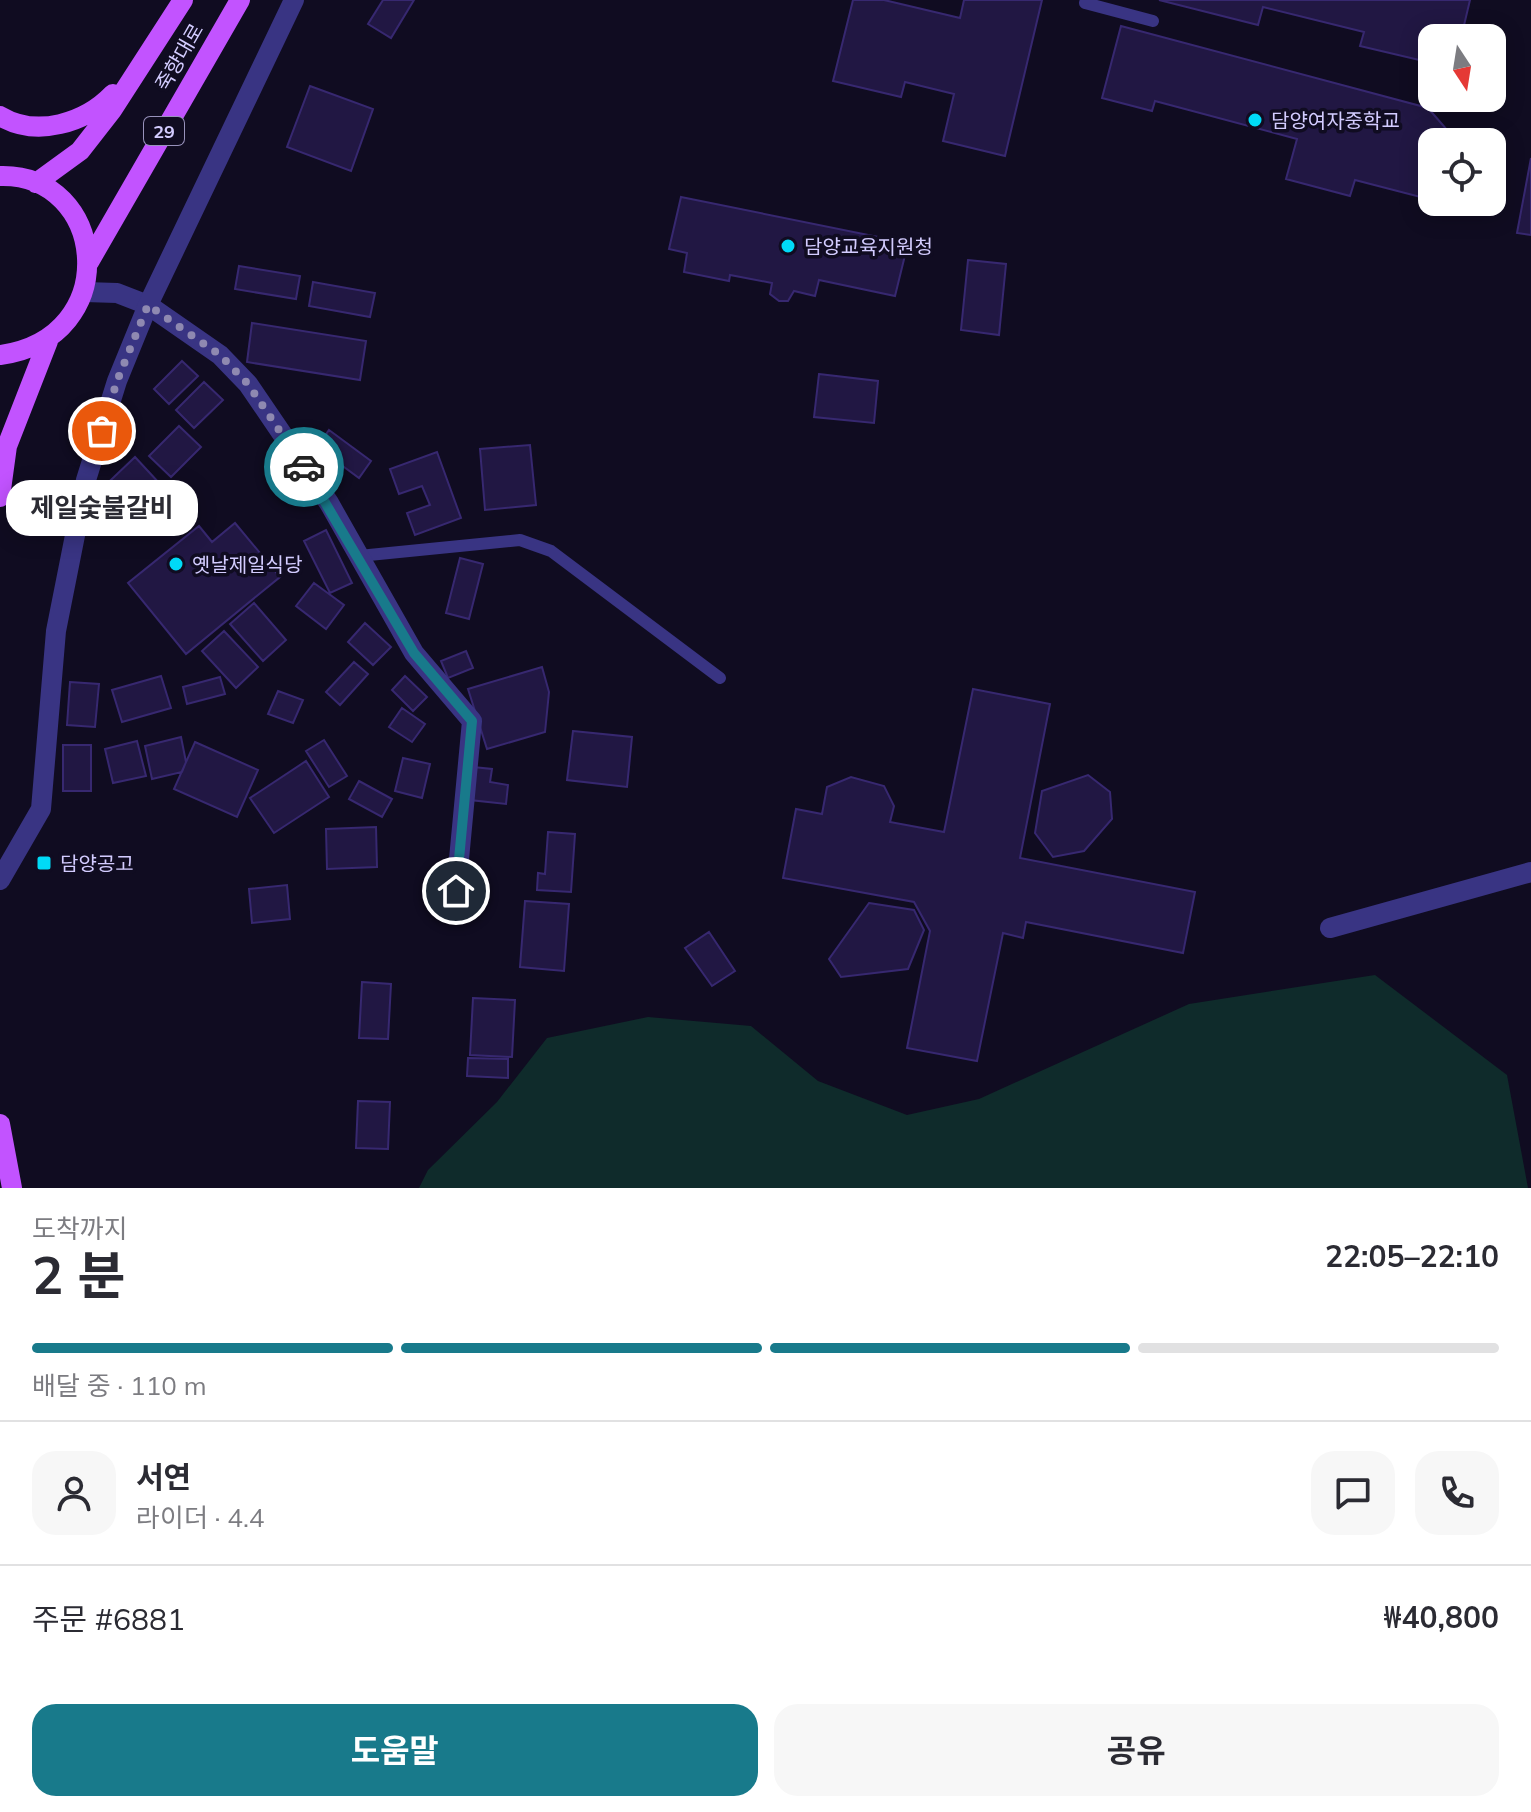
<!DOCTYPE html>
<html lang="ko">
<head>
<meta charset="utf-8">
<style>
	body { margin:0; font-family:Mulish,"Noto Sans KR",sans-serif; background:#f7f7f7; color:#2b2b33; height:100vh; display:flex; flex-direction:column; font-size:30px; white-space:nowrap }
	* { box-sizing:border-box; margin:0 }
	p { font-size:26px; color:#7c7c81 }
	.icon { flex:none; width:44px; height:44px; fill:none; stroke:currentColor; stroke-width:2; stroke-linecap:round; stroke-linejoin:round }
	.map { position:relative; height:1188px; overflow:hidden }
	.details { display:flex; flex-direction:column; background:#fff; flex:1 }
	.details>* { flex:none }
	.needle { width:52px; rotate:168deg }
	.controls { position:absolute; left:1418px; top:24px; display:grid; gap:16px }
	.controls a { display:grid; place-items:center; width:88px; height:88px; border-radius:16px; background:#fff; box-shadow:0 4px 20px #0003; font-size:40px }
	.pin { position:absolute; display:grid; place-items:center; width:68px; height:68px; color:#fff; margin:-34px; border:4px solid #fff; border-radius:50%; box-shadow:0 2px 8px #0007 }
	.courier { position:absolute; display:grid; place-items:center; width:80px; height:80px; margin:-40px; border:6px solid #187a8b; border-radius:50%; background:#fff; color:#222; box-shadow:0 2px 10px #0007 }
	.bubble { position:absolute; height:56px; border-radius:24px; background:#fff; box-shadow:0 4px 20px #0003; font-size:26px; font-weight:700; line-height:56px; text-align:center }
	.overview em { font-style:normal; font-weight:700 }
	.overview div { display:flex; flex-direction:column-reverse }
	.overview { display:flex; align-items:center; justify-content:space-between; height:136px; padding:0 32px }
	h1 { font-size:52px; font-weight:700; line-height:60px }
	.bar { display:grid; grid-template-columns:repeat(4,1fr); gap:12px 8px; align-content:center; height:96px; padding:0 32px }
	.bar i { height:10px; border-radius:6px; background:#e1e1e2 }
	.bar .on { background:#187a8b }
	.bar p { grid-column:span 4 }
	.line { display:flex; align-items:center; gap:20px; padding:0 32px; border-top:2px solid #e1e1e2 }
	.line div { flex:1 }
	.round { display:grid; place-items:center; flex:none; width:84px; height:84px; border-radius:24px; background:#f7f7f7 }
	.button { display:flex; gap:16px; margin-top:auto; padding:16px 32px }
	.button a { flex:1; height:92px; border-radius:24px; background:#187a8b; color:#fff; font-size:32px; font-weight:700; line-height:92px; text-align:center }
	.button a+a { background:#f7f7f7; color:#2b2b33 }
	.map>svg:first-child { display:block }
	.green { fill:#0f2b2b }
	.building { fill:#211743; stroke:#372870; stroke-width:2 }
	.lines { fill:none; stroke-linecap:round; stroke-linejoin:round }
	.service { stroke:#393483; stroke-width:12 }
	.minor { stroke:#393483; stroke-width:20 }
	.tertiary { stroke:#393483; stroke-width:20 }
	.primary { stroke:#c253ff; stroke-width:20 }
	.done { stroke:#8f89b1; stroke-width:8; stroke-dasharray:0 14.4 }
	.route { stroke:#187a8b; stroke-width:10 }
	.poi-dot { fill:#00daf7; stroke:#100c21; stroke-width:3 }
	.labels { text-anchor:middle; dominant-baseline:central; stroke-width:7; stroke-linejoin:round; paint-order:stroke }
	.shield { fill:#100c21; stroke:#9892bc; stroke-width:2 }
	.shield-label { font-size:18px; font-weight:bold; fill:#d3ccff }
	.street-label { font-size:20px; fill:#d3ccff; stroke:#100c21 }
	.poi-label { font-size:20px; fill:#d3ccff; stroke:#100c21; text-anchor:start }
</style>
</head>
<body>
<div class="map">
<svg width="1531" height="1188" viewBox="0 0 1531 1188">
	<rect width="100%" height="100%" fill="#100c21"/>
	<path class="green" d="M1375,975L1507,1075L1528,1188H419L428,1170L497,1102L547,1038L648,1017L751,1026L818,1081L907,1115L979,1099L1189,1004Z"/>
	<path class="building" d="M383,0H414L391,38L368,24Z
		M853,0H884L960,18L964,0H1042L1005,156L943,141L954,94L905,82L901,97L833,81Z
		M1159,0H1470L1461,38H1432V63L1360,46L1364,32L1263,7L1258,25Z
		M1121,26L1428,108L1448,131L1445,142H1432V200L1355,180L1350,196L1286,179L1297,139L1155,101L1152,111L1102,98Z
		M310,86L373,109L351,171L287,147Z
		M1531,158V235L1517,233Z
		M681,197L908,243L895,296L819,280L815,296L794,291L788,301H779L770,294L772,283L730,275L729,281L684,272L687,253L669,249Z
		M968,260L1006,264L999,335L961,330Z
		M239,266L300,276L296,299L235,289Z
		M313,282L375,293L370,317L309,306Z
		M252,323L366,341L360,380L247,362Z
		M182,361L198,376L169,404L154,389Z
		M819,374L878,381L874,423L814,417Z
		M204,382L223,400L194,428L176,410Z
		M179,426L201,447L171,477L149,456Z
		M329,430L371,461L359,478L317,447Z
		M530,445L536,505L485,510L480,449Z
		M437,452L461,518L415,535L407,513L430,505L422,486L399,494L390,469Z
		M135,457L160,484L118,524L92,498Z
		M235,523L280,577L186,654L128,583L199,526L212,542Z
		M326,530L352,583L330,593L304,541Z
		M460,558L483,564L469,619L446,613Z
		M314,583L344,605L326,629L296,606Z
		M254,603L286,640L263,661L230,624Z
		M365,623L391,647L373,665L348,642Z
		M224,631L258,667L236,688L202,651Z
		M466,651L473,668L448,678L441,661Z
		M354,662L368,674L340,705L326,692Z
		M542,667L549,692L545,732L487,749L468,689Z
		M161,676L171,708L122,722L112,690Z
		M405,676L427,697L413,711L392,690Z
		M220,677L225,694L187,704L183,687Z
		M70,682L99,684L95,727L67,725Z
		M973,689L1050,704L1020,858L1195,892L1183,953L1026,922L1023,938L1003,933L977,1061L907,1048L930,931L914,902L783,878L796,809L822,814L827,787L851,777L884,786L894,806L890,822L944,832Z
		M278,691L303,700L293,723L268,714Z
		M402,708L425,724L412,742L389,727Z
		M573,731L632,737L627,787L567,780Z
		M181,737L186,762L182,772L152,779L145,746Z
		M324,740L347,776L329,787L306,751Z
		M137,741L146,776L113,783L105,749Z
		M195,742L258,770L237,817L174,789Z
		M63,745H91V791H63Z
		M403,758L430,764L422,798L395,791Z
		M306,761L329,797L274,833L250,798Z
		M473,767L492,769L490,782L508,785L506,804L470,800Z
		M1088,775L1110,792L1112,819L1084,851L1053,857L1035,833L1042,791Z
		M359,781L392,799L382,817L349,799Z
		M376,827L377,867L327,869L326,829Z
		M548,832L575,834L571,892L537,890L538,873L545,874Z
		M287,885L290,919L252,923L249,889Z
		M525,901L569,904L564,971L520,967Z
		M869,903L914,910L924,930L908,969L841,977L829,959Z
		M709,932L735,971L712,986L685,948Z
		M362,982L391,984L388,1039L359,1038Z
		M473,998L515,1000L512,1057L470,1055Z
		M468,1058L508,1059V1078L467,1076Z
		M358,1101L390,1102L388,1149L356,1148Z"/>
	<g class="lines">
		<path class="service" d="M1086,0L1085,3L1153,21
			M359,556L520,540L551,551L720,678"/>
		<path class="minor" d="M85,292L117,293L148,305L220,355L248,384L329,503L414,653L472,721L456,891
			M1330,928L1531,872"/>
		<path class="tertiary" d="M0,880L41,809L56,631L86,480L117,381L148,305L294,0"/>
		<path class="primary" d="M0,116C37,138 85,123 113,94
			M0,176C107,173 125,338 0,355
			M36,183L80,151L112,110L183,0
			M89,262L240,0
			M0,497L7,446L48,341
			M0,1124L12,1188"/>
	</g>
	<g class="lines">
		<path class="done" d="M102,431L117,381L148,305L220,355L248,384L304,467"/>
		<path class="route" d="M304,467L414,653L472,721L456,891"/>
	</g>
	<g class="poi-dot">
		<circle cx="1255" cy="120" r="8"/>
		<circle cx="788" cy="246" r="8"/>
		<circle cx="176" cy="564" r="8"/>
		<rect x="36" y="855" width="16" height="16" rx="4"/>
	</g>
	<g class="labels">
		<rect class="shield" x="144" y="117" width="40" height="28" rx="6"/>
		<g class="shield-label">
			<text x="164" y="131">29</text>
		</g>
		<g class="street-label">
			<text transform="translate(179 57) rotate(-60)">죽향대로</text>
		</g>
		<g class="poi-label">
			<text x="1271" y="120">담양여자중학교</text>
			<text x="804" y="246">담양교육지원청</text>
			<text x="192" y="564">옛날제일식당</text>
			<text x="60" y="863">담양공고</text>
		</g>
	</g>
</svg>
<div class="controls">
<a><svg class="needle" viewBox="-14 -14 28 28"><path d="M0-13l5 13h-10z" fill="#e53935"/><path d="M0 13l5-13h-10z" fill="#7c7c81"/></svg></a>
<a><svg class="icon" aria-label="locate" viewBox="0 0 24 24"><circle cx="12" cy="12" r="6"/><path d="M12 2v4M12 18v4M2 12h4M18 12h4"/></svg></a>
</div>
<div class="pin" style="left:102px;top:431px;background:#ea580c"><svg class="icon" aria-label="bag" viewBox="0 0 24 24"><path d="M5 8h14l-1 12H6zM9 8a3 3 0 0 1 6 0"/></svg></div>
<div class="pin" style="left:456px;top:891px;background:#1f2937"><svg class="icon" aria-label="home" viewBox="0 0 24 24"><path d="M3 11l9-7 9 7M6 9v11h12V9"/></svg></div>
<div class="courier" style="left:304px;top:467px"><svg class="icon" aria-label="car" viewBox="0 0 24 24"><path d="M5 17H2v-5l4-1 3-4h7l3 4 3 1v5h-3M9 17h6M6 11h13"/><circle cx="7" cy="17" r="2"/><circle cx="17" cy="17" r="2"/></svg></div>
<div class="bubble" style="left:6px;top:480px;width:192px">제일숯불갈비</div>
</div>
<section class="details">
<div class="overview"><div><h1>2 분</h1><p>도착까지</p></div><em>22:05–22:10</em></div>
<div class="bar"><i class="on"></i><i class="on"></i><i class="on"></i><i></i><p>배달 중 · 110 m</p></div>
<div class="line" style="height:144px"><a class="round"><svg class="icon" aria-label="person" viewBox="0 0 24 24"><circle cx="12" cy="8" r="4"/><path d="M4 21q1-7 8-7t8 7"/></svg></a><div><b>서연</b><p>라이더 · 4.4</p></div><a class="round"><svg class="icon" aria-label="chat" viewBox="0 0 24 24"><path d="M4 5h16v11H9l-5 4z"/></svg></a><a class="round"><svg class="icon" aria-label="phone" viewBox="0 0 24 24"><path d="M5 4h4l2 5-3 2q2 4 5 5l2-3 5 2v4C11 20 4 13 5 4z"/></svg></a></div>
<div class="line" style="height:104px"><div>주문 #6881</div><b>₩40,800</b></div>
<div class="button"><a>도움말</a><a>공유</a></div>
</section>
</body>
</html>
